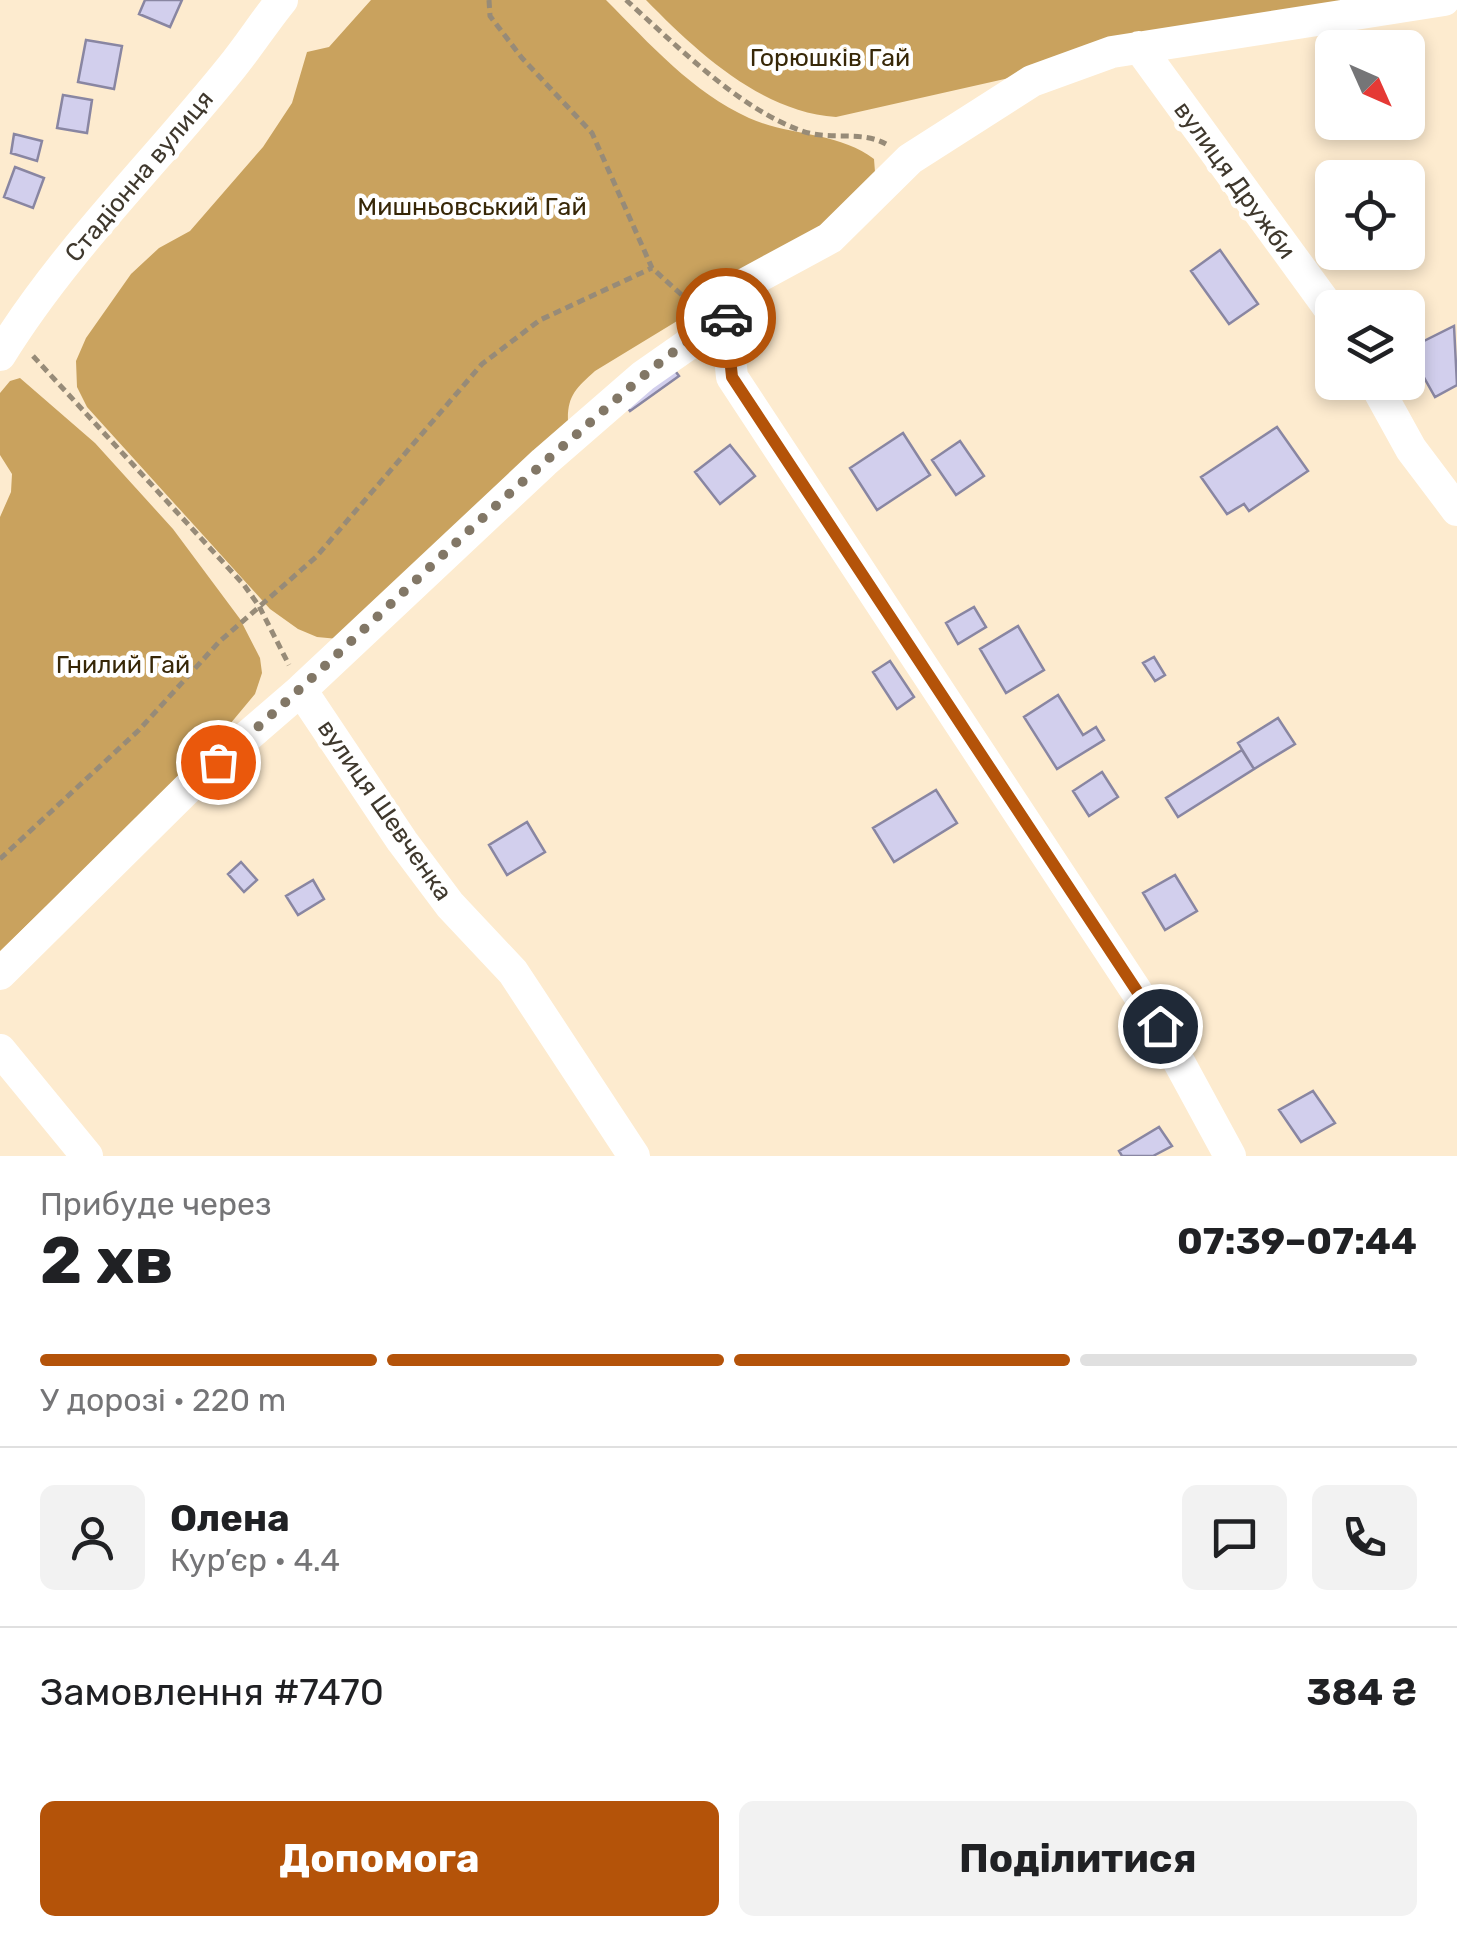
<!DOCTYPE html>
<html lang="uk">
<head>
<meta charset="utf-8">
<style>
	body { margin:0; font-family:Rubik,sans-serif; background:#f2f2f2; color:#202124; height:100vh; display:flex; flex-direction:column; font-size:38px; white-space:nowrap }
	* { box-sizing:border-box; margin:0 }
	p { font-size:32px; color:#757577 }
	.icon { flex:none; width:55px; height:55px; fill:none; stroke:currentColor; stroke-width:2; stroke-linecap:round; stroke-linejoin:round }
	.map { position:relative; height:1156px; overflow:hidden }
	.details { display:flex; flex-direction:column; background:#fff; flex:1 }
	.details>* { flex:none }
	.needle { width:65px; rotate:135deg }
	.tools { position:absolute; left:1315px; top:30px; display:grid; gap:20px }
	.tools a { display:grid; place-items:center; width:110px; height:110px; border-radius:15px; background:#fff; box-shadow:0 5px 15px #0003; font-size:50px }
	.pin { position:absolute; display:grid; place-items:center; width:85px; height:85px; color:#fff; margin:-42px; border:5px solid #fff; border-radius:50%; box-shadow:0 2px 10px #0007 }
	.courier { position:absolute; display:grid; place-items:center; width:100px; height:100px; margin:-50px; border:8px solid #b45309; border-radius:50%; background:#fff; color:#222; box-shadow:0 2px 12px #0007 }
	.head em { font-style:normal; font-weight:700 }
	.head div { display:flex; flex-direction:column-reverse }
	.head { display:flex; align-items:center; justify-content:space-between; height:170px; padding:0 40px }
	h1 { font-size:65px; font-weight:700; line-height:75px }
	.bar { display:grid; grid-template-columns:repeat(4,1fr); gap:15px 10px; align-content:center; height:120px; padding:0 40px }
	.bar i { height:12px; border-radius:8px; background:#e0e0e0 }
	.bar .selected { background:#b45309 }
	.bar p { grid-column:span 4 }
	.line { display:flex; align-items:center; gap:25px; padding:0 40px; border-top:2px solid #e0e0e0 }
	.line div { flex:1 }
	.round { display:grid; place-items:center; flex:none; width:105px; height:105px; border-radius:15px; background:#f2f2f2 }
	.primary-button { display:flex; gap:20px; margin-top:auto; padding:20px 40px }
	.primary-button a { flex:1; height:115px; border-radius:15px; background:#b45309; color:#fff; font-size:40px; font-weight:700; line-height:115px; text-align:center }
	.primary-button a+a { background:#f2f2f2; color:#202124 }
	.map>svg:first-child { display:block }
	.forest { fill:#c9a25e }
	.building { fill:#d2cfed; stroke:#8986a2; stroke-width:2.5 }
	.lines { fill:none; stroke-linecap:round; stroke-linejoin:round }
	.path { stroke:#978b78; stroke-width:5; stroke-dasharray:8 5; stroke-linecap:butt }
	.minor { stroke:#fff; stroke-width:32 }
	.done { stroke:#827766; stroke-width:10; stroke-dasharray:0 18 }
	.route { stroke:#b45309; stroke-width:12 }
	.labels { text-anchor:middle; dominant-baseline:central; stroke-width:9; stroke-linejoin:round; paint-order:stroke }
	.park-label { font-size:25px; fill:#372707; stroke:#fff }
	.street-label { font-size:25px; fill:#3f382d; stroke:#fff }
</style>
</head>
<body>
<div class="map">
<svg width="1457" height="1156" viewBox="0 0 1457 1156">
	<rect width="100%" height="100%" fill="#fdebcf"/>
	<path class="forest" d="M371,0H606C650,44 692,92 749,118C789,136 839,132 874,159L876,185L751,276L595,371C576,388 567,396 568,422L349,640L317,637L298,629L270,609L87,407L77,387L76,361L86,338L131,274L159,248L190,231L263,147L292,103L307,52L329,47Z
		M646,0H1387L1044,70L836,117C761,112 696,51 646,0Z
		M20,378L95,443L173,529L240,619L260,658L262,673L255,694L210,748L0,951V517L11,492L12,474L0,455V393L10,381Z"/>
	<path class="building" d="M145,0H182L170,27L139,14Z
		M86,40L122,46L114,89L78,82Z
		M63,95L92,100L87,133L57,128Z
		M14,134L42,141L37,161L11,153Z
		M15,167L44,178L33,208L4,197Z
		M1332,202V235L1318,212Z
		M1220,250L1258,304L1229,324L1191,271Z
		M1454,326L1457,385L1435,397L1408,349Z
		M670,364L679,376L630,411L622,400Z
		M1277,427L1308,471L1249,511L1244,504L1227,514L1201,477Z
		M903,433L930,475L877,510L850,468Z
		M960,441L984,476L956,495L932,460Z
		M730,445L755,476L720,504L695,472Z
		M974,607L986,627L958,644L946,623Z
		M1018,626L1044,670L1006,693L980,649Z
		M1154,657L1165,675L1155,681L1143,663Z
		M890,661L914,697L897,709L873,672Z
		M1058,695L1083,735L1096,727L1104,740L1057,769L1024,717Z
		M1278,718L1295,744L1254,769L1238,743Z
		M1242,750L1254,769L1178,817L1166,798Z
		M1102,772L1118,797L1089,816L1073,791Z
		M936,790L957,823L894,862L873,828Z
		M527,822L545,852L507,875L489,845Z
		M241,862L257,880L244,892L228,874Z
		M1175,875L1197,911L1165,930L1143,893Z
		M313,880L324,899L298,915L286,896Z
		M1313,1091L1335,1123L1301,1142L1279,1110Z
		M1159,1127L1172,1146L1153,1156H1122L1119,1151Z"/>
	<g class="lines">
		<path class="path" d="M489,0L490,16L522,58L592,133L652,268L695,307
			M626,0C675,44 739,109 802,131C830,141 861,130 886,144
			M33,356L244,585L259,606L289,665
			M0,859L139,730L219,642L316,557L482,364L540,320L652,268"/>
		<path class="minor" d="M1139,47L1332,312
			M0,355C65,250 154,164 231,68C249,46 264,22 282,0
			M1374,382L1411,449L1457,510
			M301,690L402,841L450,905L513,972L634,1156
			M0,974L191,785L301,690L544,462L643,376L726,318
			M0,1050L87,1156
			M1230,1156L1160,1027L732,377L726,318L743,285L830,238L910,159L1032,81L1112,52L1444,0"/>
	</g>
	<g class="lines">
		<path class="done" d="M218,762C341,656 454,539 577,434C623,394 673,346 726,318"/>
		<path class="route" d="M726,318L732,377L1160,1026"/>
	</g>
	<g class="labels">
		<g class="park-label">
			<text x="830" y="57">Горюшків Гай</text>
			<text x="472" y="206">Мишньовський Гай</text>
			<text x="123" y="664">Гнилий Гай</text>
		</g>
		<g class="street-label">
			<text transform="translate(139 176) rotate(-50)">Стадіонна вулиця</text>
			<text transform="translate(1235 180) rotate(54)">вулиця Дружби</text>
			<text transform="translate(385 810) rotate(55)">вулиця Шевченка</text>
		</g>
	</g>
</svg>
<div class="tools">
<a><svg class="needle" viewBox="-14 -14 28 28"><path d="M0-13l5 13h-10z" fill="#e53935"/><path d="M0 13l5-13h-10z" fill="#757577"/></svg></a>
<a><svg class="icon" aria-label="locate" viewBox="0 0 24 24"><circle cx="12" cy="12" r="6"/><path d="M12 2v4M12 18v4M2 12h4M18 12h4"/></svg></a>
<a><svg class="icon" aria-label="layers" viewBox="0 0 24 24"><path d="M12 4l9 5-9 5-9-5zM3 14l9 5 9-5"/></svg></a>
</div>
<div class="pin" style="left:218px;top:762px;background:#ea580c"><svg class="icon" aria-label="bag" viewBox="0 0 24 24"><path d="M5 8h14l-1 12H6zM9 8a3 3 0 0 1 6 0"/></svg></div>
<div class="pin" style="left:1160px;top:1026px;background:#1f2937"><svg class="icon" aria-label="home" viewBox="0 0 24 24"><path d="M3 11l9-7 9 7M6 9v11h12V9"/></svg></div>
<div class="courier" style="left:726px;top:318px"><svg class="icon" aria-label="car" viewBox="0 0 24 24"><path d="M5 17H2v-5l4-1 3-4h7l3 4 3 1v5h-3M9 17h6M6 11h13"/><circle cx="7" cy="17" r="2"/><circle cx="17" cy="17" r="2"/></svg></div>
</div>
<section class="details">
<div class="head"><div><h1>2 хв</h1><p>Прибуде через</p></div><em>07:39–07:44</em></div>
<div class="bar"><i class="selected"></i><i class="selected"></i><i class="selected"></i><i></i><p>У дорозі · 220 m</p></div>
<div class="line" style="height:180px"><a class="round"><svg class="icon" aria-label="person" viewBox="0 0 24 24"><circle cx="12" cy="8" r="4"/><path d="M4 21q1-7 8-7t8 7"/></svg></a><div><b>Олена</b><p>Кур’єр · 4.4</p></div><a class="round"><svg class="icon" aria-label="chat" viewBox="0 0 24 24"><path d="M4 5h16v11H9l-5 4z"/></svg></a><a class="round"><svg class="icon" aria-label="phone" viewBox="0 0 24 24"><path d="M5 4h4l2 5-3 2q2 4 5 5l2-3 5 2v4C11 20 4 13 5 4z"/></svg></a></div>
<div class="line" style="height:130px"><div>Замовлення #7470</div><b>384 ₴</b></div>
<div class="primary-button"><a>Допомога</a><a>Поділитися</a></div>
</section>
</body>
</html>
